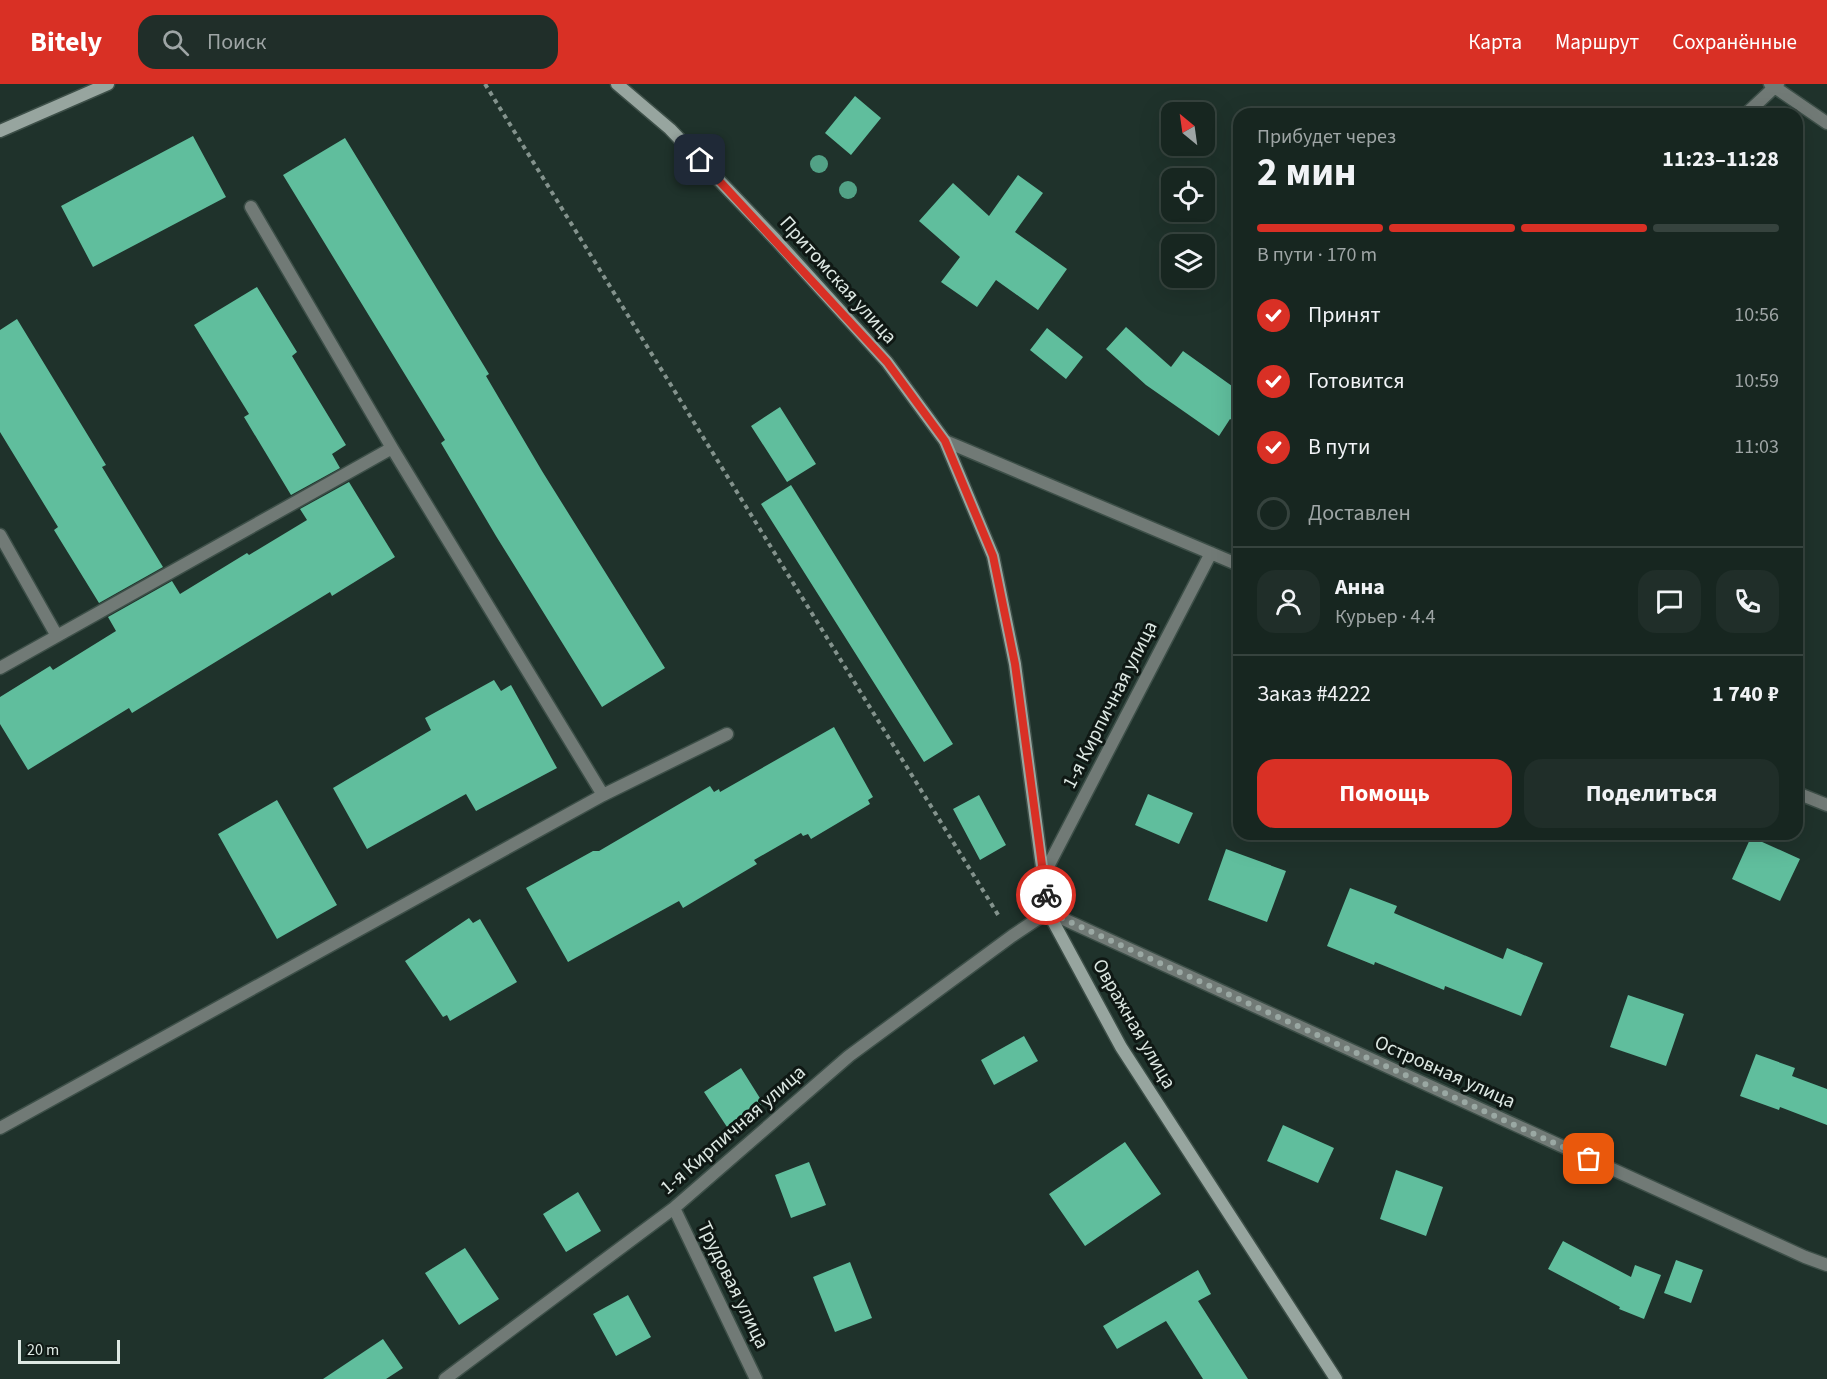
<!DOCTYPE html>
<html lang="ru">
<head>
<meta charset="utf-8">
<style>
	body { margin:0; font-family:"Source Sans 3",sans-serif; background:#202e29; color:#f1f3f6; height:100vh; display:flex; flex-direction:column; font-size:22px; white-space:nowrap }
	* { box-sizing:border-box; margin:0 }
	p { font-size:20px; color:#9ea5a5 }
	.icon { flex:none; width:33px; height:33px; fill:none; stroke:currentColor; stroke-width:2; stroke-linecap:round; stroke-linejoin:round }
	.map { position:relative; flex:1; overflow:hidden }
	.sheet { position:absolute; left:1233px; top:24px; width:570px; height:732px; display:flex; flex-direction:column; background:#172620; border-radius:18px; box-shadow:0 6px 24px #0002,0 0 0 2px #36433e }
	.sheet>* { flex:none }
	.needle { width:39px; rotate:331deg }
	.controls { position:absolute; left:1161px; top:18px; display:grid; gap:12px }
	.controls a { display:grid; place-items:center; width:54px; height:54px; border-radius:12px; background:#172620; box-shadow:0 6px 24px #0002,0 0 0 2px #36433e; font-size:30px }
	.scale { position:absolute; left:18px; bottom:15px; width:102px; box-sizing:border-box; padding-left:6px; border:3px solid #dde8e3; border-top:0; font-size:16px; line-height:21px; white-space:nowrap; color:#dde8e3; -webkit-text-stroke:4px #0f1814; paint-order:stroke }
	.pin { position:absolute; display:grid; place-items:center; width:51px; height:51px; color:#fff; margin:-26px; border-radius:12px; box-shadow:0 3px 9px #0006 }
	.courier { position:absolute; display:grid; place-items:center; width:60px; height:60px; margin:-30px; border:4px solid #d93025; border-radius:50%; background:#fff; color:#222; box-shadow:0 2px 8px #0007 }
	.headline em { font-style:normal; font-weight:700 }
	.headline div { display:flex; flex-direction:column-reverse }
	.headline { display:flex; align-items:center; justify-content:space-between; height:102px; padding:0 24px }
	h1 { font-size:39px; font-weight:700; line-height:45px }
	.bar { display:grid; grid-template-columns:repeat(4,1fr); gap:9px 6px; align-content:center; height:72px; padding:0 24px }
	.bar i { height:8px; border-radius:4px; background:#36433e }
	.bar .selected { background:#d93025 }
	.bar p { grid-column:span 4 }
	.line { display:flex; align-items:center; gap:15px; padding:0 24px; border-top:2px solid #36433e }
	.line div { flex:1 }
	.round { display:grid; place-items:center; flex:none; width:63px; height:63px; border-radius:18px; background:#202e29 }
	ol { padding:0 24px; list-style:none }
	li { display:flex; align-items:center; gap:18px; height:66px }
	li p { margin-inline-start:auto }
	li .icon { padding:6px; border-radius:50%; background:#d93025; color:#fff; stroke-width:4 }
	li:last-child { color:#9ea5a5 }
	li i { width:33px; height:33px; border:3px solid #36433e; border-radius:50% }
	.button { display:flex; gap:12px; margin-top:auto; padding:12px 24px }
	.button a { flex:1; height:69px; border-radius:18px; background:#d93025; color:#fff; font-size:24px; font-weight:700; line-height:69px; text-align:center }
	.button a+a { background:#202e29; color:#f1f3f6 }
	header { display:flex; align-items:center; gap:36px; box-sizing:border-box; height:84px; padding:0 30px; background:#d93025; color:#fff }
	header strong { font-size:28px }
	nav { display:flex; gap:33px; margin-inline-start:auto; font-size:21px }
	.search { width:420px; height:54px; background:#202e29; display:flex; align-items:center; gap:15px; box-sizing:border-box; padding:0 21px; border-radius:18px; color:#9ea5a5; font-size:22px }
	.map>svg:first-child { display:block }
	.building { fill:#60be9d }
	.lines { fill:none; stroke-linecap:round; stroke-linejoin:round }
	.lane-casing { stroke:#3d4f48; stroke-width:15 }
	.street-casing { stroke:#3d4f48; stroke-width:15 }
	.secondary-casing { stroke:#3d4f48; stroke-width:15 }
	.path { stroke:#84938d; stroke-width:4; stroke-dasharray:4.5 4.5; stroke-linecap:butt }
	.lane { stroke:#717a76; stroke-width:12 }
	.street { stroke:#717a76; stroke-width:12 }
	.secondary { stroke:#97a59f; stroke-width:12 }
	.tree { fill:#52a286 }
	.done { stroke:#9aa8a3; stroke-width:6; stroke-dasharray:0 10.8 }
	.route { stroke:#d93025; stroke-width:8 }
	.labels { text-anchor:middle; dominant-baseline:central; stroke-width:6; stroke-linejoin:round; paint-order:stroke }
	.street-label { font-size:20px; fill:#dde8e3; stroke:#0f1814 }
</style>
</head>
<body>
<header>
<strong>Bitely</strong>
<div class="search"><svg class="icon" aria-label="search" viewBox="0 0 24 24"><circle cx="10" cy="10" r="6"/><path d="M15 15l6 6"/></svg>Поиск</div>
<nav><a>Карта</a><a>Маршрут</a><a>Сохранённые</a></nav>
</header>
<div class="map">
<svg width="1827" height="1295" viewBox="0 0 1827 1295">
	<rect width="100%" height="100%" fill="#1f322b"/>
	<path class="building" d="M855,12L881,34L851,71L825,49Z
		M193,52L226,113L93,183L61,122Z
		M345,54L489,290L486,292L542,387L665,584L602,623L496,452L441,359L445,356L283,91Z
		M1018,91L1043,109L1015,148L1067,185L1038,226L996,196L977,223L941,198L960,173L919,137L953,99L989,132Z
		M257,203L297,268L292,272L346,361L332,370L340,384L291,411L244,333L249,330L194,241Z
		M17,235L106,381L102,383L163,483L99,519L54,446L58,443L0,348V246Z
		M1126,243L1171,283L1183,267L1239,307V340L1230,335L1219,352L1146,301L1106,265Z
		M1047,244L1083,273L1066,295L1030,266Z
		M780,323L816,380L787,398L751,342Z
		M349,398L395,473L332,512L330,508L132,629L129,624L28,686L0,640V613L50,582L53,586L116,547L108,533L172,497L180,510L247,469L249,471L307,436L300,425Z
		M791,401L953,660L924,678L761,420Z
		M494,596L501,607L511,601L557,684L476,727L466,710L367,765L333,704L431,646L425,634Z
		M834,643L873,713L868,716L870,720L811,755L808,750L803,752L801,749L754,776L757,780L683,824L679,817L568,878L526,804L593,767H599L710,702L714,708L719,705L720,708Z
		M1148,710L1193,729L1179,760L1135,741Z
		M979,711L1006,761L980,776L953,725Z
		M277,716L337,821L277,855L218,750Z
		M1751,753L1800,775L1780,817L1732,795Z
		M1226,765L1286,787L1267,838L1208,816Z
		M1350,804L1397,822L1394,829L1503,875L1507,864L1543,879L1521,932L1445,902L1444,906L1375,878L1374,881L1327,862Z
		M469,834L473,839L480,835L517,898L450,937L447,931L443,933L405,877Z
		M1628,911L1684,930L1666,982L1610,963Z
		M1024,952L1038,977L994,1001L981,976Z
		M1756,970L1795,984L1792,992L1827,1005V1041L1780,1023L1779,1026L1740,1012Z
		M741,984L763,1019L727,1043L704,1008Z
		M1283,1041L1334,1064L1318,1099L1267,1077Z
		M1125,1058L1161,1110L1085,1162L1049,1110Z
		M809,1078L826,1121L791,1134L775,1091Z
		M1396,1086L1443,1103L1426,1152L1380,1135Z
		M578,1108L601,1147L566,1168L543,1130Z
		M1563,1157L1631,1193L1635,1181L1661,1191L1644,1235L1619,1225L1620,1223L1548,1185Z
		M465,1164L499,1215L459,1241L425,1189Z
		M1676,1176L1703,1186L1691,1219L1664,1209Z
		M850,1178L872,1234L835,1248L813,1193Z
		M1198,1186L1211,1210L1198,1217L1248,1295H1203L1166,1237L1117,1265L1103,1242Z
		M628,1211L651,1253L616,1272L593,1230Z
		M383,1255L403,1284L386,1295H323Z"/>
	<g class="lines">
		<defs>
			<path id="lane" d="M251,123L392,364
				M0,451L57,552L392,364L603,711
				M0,584L57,552
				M0,1044L603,711L727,650"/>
			<path id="street" d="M1770,0L1827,39
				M1746,30L1778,0
				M945,357L1239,481
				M1797,709L1827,721
				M1043,792L1211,469
				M674,1124L756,1295
				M445,1295L674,1124L849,972L1012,852L1048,828L1805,1173L1827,1181"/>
			<path id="secondary" d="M617,0L670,45L776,156L887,278L945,357L993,472L1015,580L1048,828L1121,963L1336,1295
				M0,47L108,0"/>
		</defs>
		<use href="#lane" class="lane-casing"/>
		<use href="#street" class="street-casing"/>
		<use href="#secondary" class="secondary-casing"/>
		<path class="path" d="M485,0L1000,834"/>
		<use href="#lane" class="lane"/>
		<use href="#street" class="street"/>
		<use href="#secondary" class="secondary"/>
	</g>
	<g class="tree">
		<circle cx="819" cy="80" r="9"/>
		<circle cx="848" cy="106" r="9"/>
	</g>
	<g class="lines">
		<path class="done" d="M1046,811L1048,828L1589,1075"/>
		<path class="route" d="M700,76L887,278L945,357L993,472L1015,580L1046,811"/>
	</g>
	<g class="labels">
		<g class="street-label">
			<text transform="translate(838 196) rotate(48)">Притомская улица</text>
			<text transform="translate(1110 621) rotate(-63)">1-я Кирпичная улица</text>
			<text transform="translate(1134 940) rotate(60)">Овражная улица</text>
			<text transform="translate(1445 988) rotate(24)">Островная улица</text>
			<text transform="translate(733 1046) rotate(-41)">1-я Кирпичная улица</text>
			<text transform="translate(733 1201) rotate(64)">Трудовая улица</text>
		</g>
	</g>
</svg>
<div class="controls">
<a><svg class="needle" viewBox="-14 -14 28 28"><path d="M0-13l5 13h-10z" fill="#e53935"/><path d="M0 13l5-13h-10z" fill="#9ea5a5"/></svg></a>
<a><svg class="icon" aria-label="locate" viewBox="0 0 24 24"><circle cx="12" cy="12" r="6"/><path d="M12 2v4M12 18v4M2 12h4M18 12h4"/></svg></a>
<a><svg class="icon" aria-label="layers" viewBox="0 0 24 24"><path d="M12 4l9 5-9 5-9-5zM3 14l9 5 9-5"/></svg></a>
</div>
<div class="scale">20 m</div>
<div class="pin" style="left:1589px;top:1075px;background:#ea580c"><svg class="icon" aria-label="bag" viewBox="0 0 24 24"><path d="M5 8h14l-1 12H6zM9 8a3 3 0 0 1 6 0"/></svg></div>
<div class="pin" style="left:700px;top:76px;background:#1f2937"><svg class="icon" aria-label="home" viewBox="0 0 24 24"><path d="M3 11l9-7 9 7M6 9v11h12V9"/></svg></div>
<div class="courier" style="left:1046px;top:811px"><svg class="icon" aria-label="bike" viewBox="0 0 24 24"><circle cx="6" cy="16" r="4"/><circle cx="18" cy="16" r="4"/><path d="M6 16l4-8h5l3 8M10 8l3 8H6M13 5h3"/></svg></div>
<section class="sheet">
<div class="headline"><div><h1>2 мин</h1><p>Прибудет через</p></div><em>11:23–11:28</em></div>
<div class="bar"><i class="selected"></i><i class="selected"></i><i class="selected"></i><i></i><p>В пути · 170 m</p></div>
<ol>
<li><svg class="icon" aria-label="check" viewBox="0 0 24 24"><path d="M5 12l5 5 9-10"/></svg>Принят<p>10:56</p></li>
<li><svg class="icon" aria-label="check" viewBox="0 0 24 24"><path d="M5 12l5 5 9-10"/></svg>Готовится<p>10:59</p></li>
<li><svg class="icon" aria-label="check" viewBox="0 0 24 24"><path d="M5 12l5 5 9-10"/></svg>В пути<p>11:03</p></li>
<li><i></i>Доставлен</li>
</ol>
<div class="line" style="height:108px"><a class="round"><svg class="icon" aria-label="person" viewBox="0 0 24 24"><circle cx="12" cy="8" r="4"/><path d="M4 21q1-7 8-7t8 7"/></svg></a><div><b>Анна</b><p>Курьер · 4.4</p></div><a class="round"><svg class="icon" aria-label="chat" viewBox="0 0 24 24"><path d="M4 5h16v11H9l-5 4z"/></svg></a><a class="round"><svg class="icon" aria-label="phone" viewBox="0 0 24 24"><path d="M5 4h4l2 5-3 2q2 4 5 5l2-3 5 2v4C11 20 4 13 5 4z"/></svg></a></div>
<div class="line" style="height:78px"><div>Заказ #4222</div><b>1 740 ₽</b></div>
<div class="button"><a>Помощь</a><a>Поделиться</a></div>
</section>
</div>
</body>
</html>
